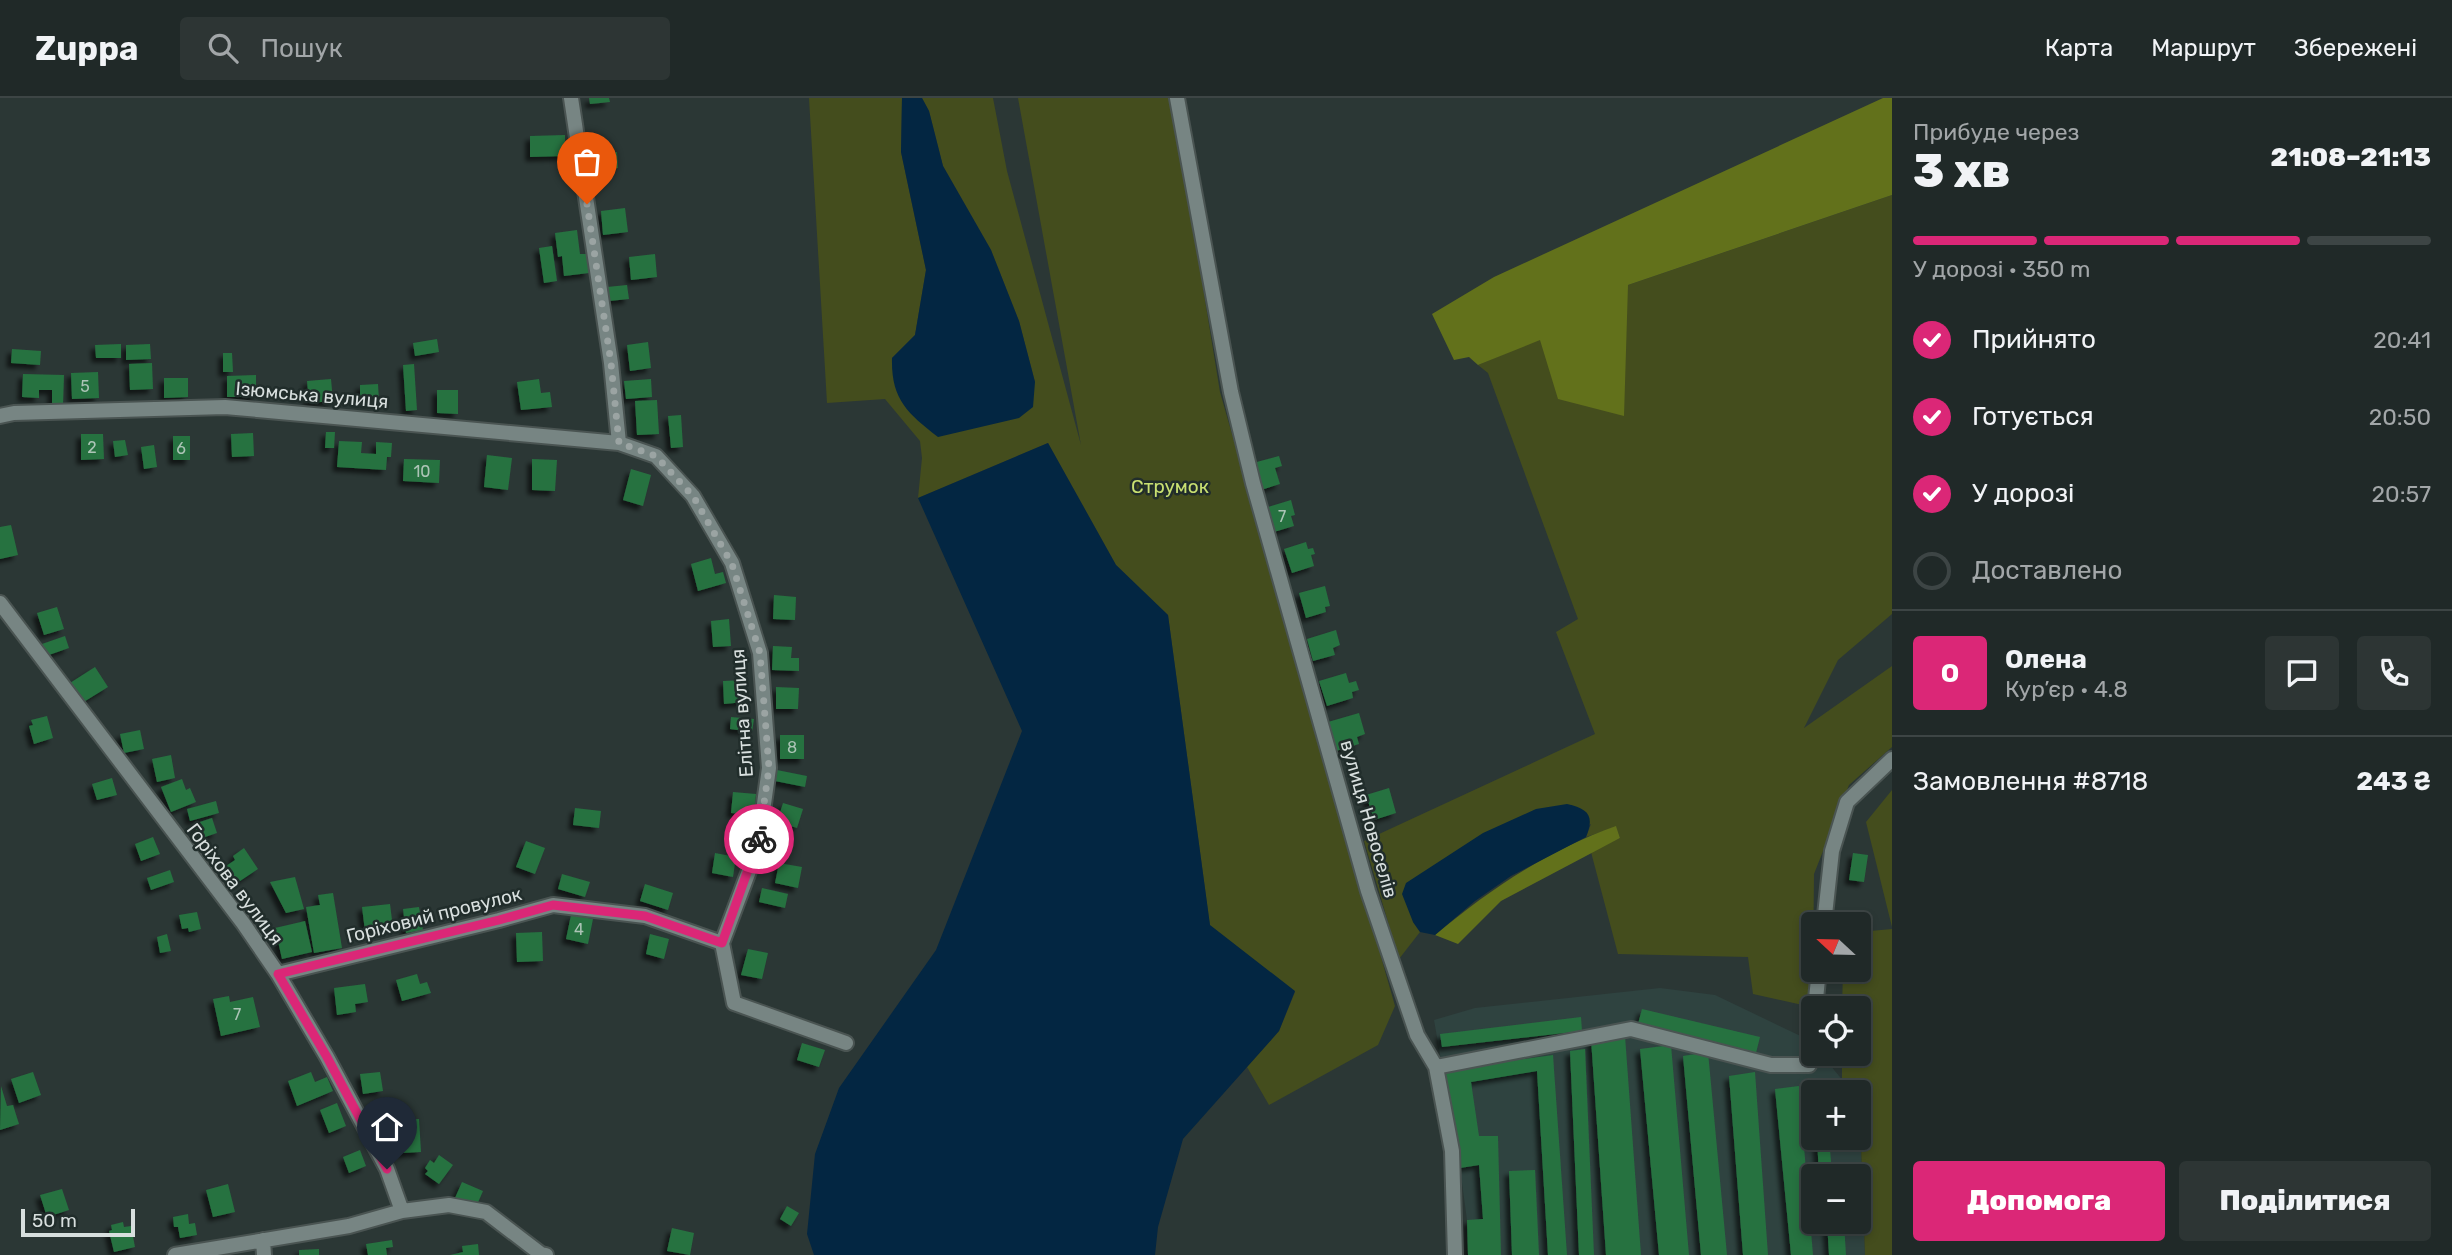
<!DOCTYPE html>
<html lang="uk">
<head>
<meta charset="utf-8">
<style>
	body { margin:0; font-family:Rubik,sans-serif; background:#2d3534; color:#f1f3f6; height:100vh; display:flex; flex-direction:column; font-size:26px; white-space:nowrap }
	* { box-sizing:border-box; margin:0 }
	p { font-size:23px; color:#a2a6a8 }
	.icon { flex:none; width:38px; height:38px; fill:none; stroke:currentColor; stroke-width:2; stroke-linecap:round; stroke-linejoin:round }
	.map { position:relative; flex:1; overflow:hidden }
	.sheet { display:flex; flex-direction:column; background:#202928; width:560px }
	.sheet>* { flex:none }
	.needle { width:46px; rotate:292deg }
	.fabs { position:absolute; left:1801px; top:814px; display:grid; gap:14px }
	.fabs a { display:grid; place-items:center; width:70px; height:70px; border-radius:7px; background:#202928; box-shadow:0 4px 10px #0003,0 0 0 2px #3d4545; font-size:35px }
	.scale { position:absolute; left:21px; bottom:18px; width:114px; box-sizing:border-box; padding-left:7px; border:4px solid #d8dfde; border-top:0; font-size:19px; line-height:24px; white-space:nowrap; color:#d8dfde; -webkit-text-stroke:5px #212d2b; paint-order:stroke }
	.pin { position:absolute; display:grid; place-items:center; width:60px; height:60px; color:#fff; margin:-72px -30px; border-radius:50% 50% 50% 0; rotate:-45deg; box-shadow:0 0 7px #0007 }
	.pin .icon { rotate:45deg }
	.courier { position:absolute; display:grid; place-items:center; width:70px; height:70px; margin:-35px; border:5px solid #db2777; border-radius:50%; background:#fff; color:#222; box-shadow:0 2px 9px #0007 }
	.summary em { font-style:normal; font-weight:800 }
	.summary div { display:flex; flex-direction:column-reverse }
	.summary { display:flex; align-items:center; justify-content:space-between; height:119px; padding:0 21px }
	h1 { font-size:46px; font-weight:800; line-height:52px }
	.bar { display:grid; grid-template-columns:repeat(4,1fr); gap:10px 7px; align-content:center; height:84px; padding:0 21px }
	.bar i { height:9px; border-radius:5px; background:#3d4545 }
	.bar .on { background:#db2777 }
	.bar p { grid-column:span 4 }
	.line { display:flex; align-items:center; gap:18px; padding:0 21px; border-top:2px solid #3d4545 }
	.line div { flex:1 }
	.round { display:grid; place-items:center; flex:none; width:74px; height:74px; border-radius:7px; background:#2d3534 }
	ol { padding:0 21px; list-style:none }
	li { display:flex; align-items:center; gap:21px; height:77px }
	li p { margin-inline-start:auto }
	li .icon { padding:7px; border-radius:50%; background:#db2777; color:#fff; stroke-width:4 }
	li:last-child { color:#a2a6a8 }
	li i { width:38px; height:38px; border:4px solid #3d4545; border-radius:50% }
	.primary-button { display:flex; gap:14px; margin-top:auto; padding:14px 21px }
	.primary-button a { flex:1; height:80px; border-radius:7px; background:#db2777; color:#fff; font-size:28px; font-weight:800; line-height:80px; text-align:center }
	.primary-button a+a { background:#2d3534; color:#f1f3f6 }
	header { display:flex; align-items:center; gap:42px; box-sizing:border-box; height:98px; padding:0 35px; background:#202928; border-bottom:2px solid #3d4545 }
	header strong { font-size:33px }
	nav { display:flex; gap:38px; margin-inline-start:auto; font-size:24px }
	.search { width:490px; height:63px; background:#2d3534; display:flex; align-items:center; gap:18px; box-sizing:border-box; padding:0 24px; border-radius:7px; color:#a2a6a8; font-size:26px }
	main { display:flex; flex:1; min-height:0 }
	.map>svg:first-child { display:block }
	.built { fill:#2f4340; fill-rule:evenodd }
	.green { fill:#444d1d }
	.forest { fill:#62711b }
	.water { fill:#032642 }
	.building { fill:#267240; filter:url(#shadow) }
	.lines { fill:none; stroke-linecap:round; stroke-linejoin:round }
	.street-casing { stroke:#4a5452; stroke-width:18 }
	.street { stroke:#778583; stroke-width:14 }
	.done { stroke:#9ba4a3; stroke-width:7; stroke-dasharray:0 12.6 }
	.route { stroke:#db2777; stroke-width:9 }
	.labels { text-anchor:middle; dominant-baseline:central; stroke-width:5; stroke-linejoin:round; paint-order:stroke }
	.number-label { font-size:16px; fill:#acc4b6 }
	.street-label { font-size:19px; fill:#d8dfde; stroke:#212d2b }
	.park-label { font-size:19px; fill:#c9e071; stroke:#212d2b }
</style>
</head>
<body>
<header>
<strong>Zuppa</strong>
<div class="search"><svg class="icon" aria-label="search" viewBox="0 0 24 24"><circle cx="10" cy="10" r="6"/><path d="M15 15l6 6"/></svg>Пошук</div>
<nav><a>Карта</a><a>Маршрут</a><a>Збережені</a></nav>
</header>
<main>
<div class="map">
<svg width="1892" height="1157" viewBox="0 0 1892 1157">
	<defs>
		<filter id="shadow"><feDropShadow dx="-4.5" dy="4.5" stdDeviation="2" flood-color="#0009"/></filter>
	</defs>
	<rect width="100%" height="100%" fill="#2b3735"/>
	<path class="built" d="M1660,890L1715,897L1811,943L1813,956H1821L1844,984L1847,994H1813V1040H1858L1859,1037L1861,1048L1865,1157H1468L1467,1122L1460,1070L1434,922L1475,910ZM1813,1078H1858V1124H1813Z"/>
	<path class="green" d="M809,0H902L901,54L926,172L915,237L892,260L1035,284L1019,223L991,152L943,68L929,13L922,0H993L1007,73L1081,347L1018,0H1172L1220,294L1395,908L1378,947L1269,1007L1247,969L1279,933L1295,894L1210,828L1168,517L1116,467L1048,345L918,400L922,360L920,343L885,301L827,305Z
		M1892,97V516L1838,562L1804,630L1892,568V649L1849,687L1814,776L1813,872L1816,910L1753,896L1748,859L1618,856L1591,754L1620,740L1616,729L1586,739L1591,726L1413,824L1420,834L1399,861L1364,743L1595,636L1556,534L1578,521L1488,275L1478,267L1540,241L1628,187Z
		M1892,692V829L1866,724Z
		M1892,831V1157H1865L1861,1048L1859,1038L1858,994H1846L1842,981V956H1858V910H1842L1843,872H1858L1859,834Z"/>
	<path class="forest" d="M1883,0H1892V97L1628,187L1624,318L1558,301L1540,242L1478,267L1469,259L1454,262L1432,216L1494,179Z
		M1616,728L1620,740L1501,803L1458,846L1435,837C1490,791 1548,752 1616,728Z"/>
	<path class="water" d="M902,0H922L929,13L943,68L991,152L1019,223L1035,284L1033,309L1019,320L938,339C907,315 891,301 892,260L915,237L926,172L901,54Z
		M1048,345L1116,467L1168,517L1210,827L1295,893L1279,933L1183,1041L1158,1129L1155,1157H814L807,1136L815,1056L839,990L936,852L1022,633L918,400Z
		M1567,706C1588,711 1595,717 1586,739L1511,778L1475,803L1435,837L1420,834L1413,824L1402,796L1406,785L1483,735L1536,711Z"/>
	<path class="building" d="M589,0H609L610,4L590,6Z
		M565,37V58L530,59V38Z
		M617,54L618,70L596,72L595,56Z
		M625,110L628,134L603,137L601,113Z
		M577,132L580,156H587L589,175L564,178L562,158L558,159L555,135Z
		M552,148L557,183L544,185L539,150Z
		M655,156L657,179L631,182L629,159Z
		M627,187L629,201L609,203L607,189Z
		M437,241L439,254L415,258L413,245Z
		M648,244L651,270L630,273L627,247Z
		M121,246V260H96L95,247Z
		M150,246L151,261L126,262V247Z
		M12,251L41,253L40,267L11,265Z
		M223,255H232L233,274H223Z
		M152,265L153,291L130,292L129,266Z
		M414,266L417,312L406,313L403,267Z
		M98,274L99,300L72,301L71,275Z
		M23,276L64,277L63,307H52V292H39V300L22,299Z
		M256,277V299H227V278Z
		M164,280H188V299L164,300Z
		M331,281L333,303L309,305L307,283Z
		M539,281L541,295L550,294L552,309L521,312L517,284Z
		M651,281L652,299L626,301L624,283Z
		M378,286L379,303L360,304V287Z
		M437,292H458V316L437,315Z
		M657,302L659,336L637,337L635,303Z
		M681,317L683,349L671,350L668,318Z
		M326,334H335L334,350H325Z
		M253,335L254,358L232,359L231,336Z
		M81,336H103L104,361L81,362Z
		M173,338H190V362H173Z
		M125,342L128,357L115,359L113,343Z
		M339,343L362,344L361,355L376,356V344L392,345L391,359H387L386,372L337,369Z
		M154,347L157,369L144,371L141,349Z
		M487,357L512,360L508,392L484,389Z
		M1279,358L1282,368L1275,370L1280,386L1261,392L1253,365Z
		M404,361L440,362L439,385L403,383Z
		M532,361L557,362L555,393L532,392Z
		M631,371L651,377L643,408L623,402Z
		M1291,402L1295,417L1291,418L1294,428L1274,434L1268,409Z
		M11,427L18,457L0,461V429Z
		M1306,444L1308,451L1313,450L1315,456L1311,457L1314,468L1292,475L1284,451Z
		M711,460L715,476L723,474L726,485L698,493L691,466Z
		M1325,488L1330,508L1325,509L1326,514L1306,520L1299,495Z
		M774,497L796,499L795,522L773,521Z
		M57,509L64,531L44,537L37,515Z
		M729,521L731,548L713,549L711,523Z
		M1336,532L1340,547L1333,550L1335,557L1313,563L1307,541Z
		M65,538L69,550L46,558L42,546Z
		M773,548L792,549L791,560H799V573L772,572Z
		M95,569L108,589L82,605L70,585Z
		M1346,575L1349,585L1356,583L1359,592L1352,594L1353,600L1327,608L1319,583Z
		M744,582L745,604L724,606L723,583Z
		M776,589L799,590L798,611H776Z
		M1359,615L1365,636L1357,639L1359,646L1336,653L1328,624Z
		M47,618L53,640L34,646L29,628L33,627L31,622Z
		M731,619L754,621L752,634L730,631Z
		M140,632L144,651L124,655L120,636Z
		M780,637H804V661H780Z
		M171,657L175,680L157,684L152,661Z
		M777,672L807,678L805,689L775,683Z
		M112,680L117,697L97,702L92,686Z
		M182,681L186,692L190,690L196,704L171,714L161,689Z
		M1389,690L1396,715L1374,722L1366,697Z
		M733,694L756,696L754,717L731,715Z
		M216,703L219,715L190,723L187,711Z
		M783,705L803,711L797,730L777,724Z
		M575,710L601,713L599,730L573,727Z
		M212,720L217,735L199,741L194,726Z
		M153,739L160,756L141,763L135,746Z
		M526,743L545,750L535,776L516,769Z
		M244,750L258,771L237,785L226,768L235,762L233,758Z
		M715,755L736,759L733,779L712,775Z
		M1853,755L1868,757L1864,784L1849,782Z
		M779,765L802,769L798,790L775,785Z
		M170,772L174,784L151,792L147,780Z
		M562,776L590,784L585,799L558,791Z
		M295,779L304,811L286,815L270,784Z
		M645,786L673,795L668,812L640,803Z
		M762,790L788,796L785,810L759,804Z
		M333,795L342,850L314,855L306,809L320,807L318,797Z
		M390,806L393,830L365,833L362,809Z
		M419,809L423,832L406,835L403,811Z
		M197,814L201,831L189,834L188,830L182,831L179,817Z
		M571,817L593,821L588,846L566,841Z
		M305,823L312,854L282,861L275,830Z
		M542,834L543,863L517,864L516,835Z
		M167,836L171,853L160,855L157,839Z
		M650,836L669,841L664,861L646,856Z
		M748,851L768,855L762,881L741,877Z
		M417,876L420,886L427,884L431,895L402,903L396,882Z
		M365,886L368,904L355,906L356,914L337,917L334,890Z
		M229,898L230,904L253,899L260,929L221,938L213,901Z
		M1642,911L1760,939L1756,955L1638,926Z
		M1581,919L1582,933L1442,949L1440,936Z
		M1625,938L1641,1157H1606L1591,941Z
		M802,945L825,952L819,969L797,962Z
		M1671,947L1689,1157H1659L1640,951Z
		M1585,951L1594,1157H1579L1570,953Z
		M1708,954L1727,1157H1701L1683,958Z
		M1553,957L1567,1157H1548L1537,973L1471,984L1479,1038H1498L1501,1157H1468L1467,1122L1483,1121L1479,1067L1460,1070L1444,972Z
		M33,974L41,997L19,1005L11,981Z
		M311,974L315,984L327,979L333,993L297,1008L288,983Z
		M380,974L383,993L363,996L360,976Z
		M1755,974L1768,1157H1743L1729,978Z
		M1826,987V994H1813V988Z
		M1,988L7,1008L13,1007L19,1026L0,1032Z
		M1799,988L1813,1157H1791L1775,991Z
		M337,1005L346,1028L329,1035L320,1012Z
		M419,1021L421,1054L401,1055L400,1022Z
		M1817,1040H1829L1832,1075L1840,1074V1078H1819Z
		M360,1052L366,1068L349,1075L343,1059Z
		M439,1057L453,1067L439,1086L425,1076L428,1073L425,1070L430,1062L434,1065Z
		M1535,1072L1539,1157H1512L1509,1073Z
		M462,1084L483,1093L476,1109L455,1100Z
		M228,1086L235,1114L213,1119L206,1092Z
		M62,1091L69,1112L47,1119L40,1097Z
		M787,1108L799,1115L791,1128L780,1121Z
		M188,1116L189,1126L195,1125L197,1137L180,1140L178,1129H174L173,1119Z
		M123,1124L124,1129L131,1128L135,1149L114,1154L109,1133L112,1132L111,1127Z
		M1827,1124H1844L1846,1157H1829Z
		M672,1130L694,1135L690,1157L667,1153Z
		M392,1142L393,1149L386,1150L387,1157H368L366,1146Z
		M478,1146L479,1157H450L463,1154L462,1148Z
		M319,1151V1157H299V1152Z"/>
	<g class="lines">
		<defs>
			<path id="street" d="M571,0L611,265L619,345
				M1177,0L1231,294L1253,385L1368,793L1417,937L1436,969L1452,1053L1455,1157
				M0,318L14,315L225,309L619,345L656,358L693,398L732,465L760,555L769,670L758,749L722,845L734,905L846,945
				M0,505L243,825L278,876L327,959L387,1071L402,1113
				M1824,826L1832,753L1847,704L1892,661
				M278,876L499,822L553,807L645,818L722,845
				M1815,910L1819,872
				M1436,969L1631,931L1771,967H1809L1813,930
				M263,1142L264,1157
				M175,1157L349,1128L402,1113L449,1107L486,1114L541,1156L546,1157"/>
		</defs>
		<use href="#street" class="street-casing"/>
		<use href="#street" class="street"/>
	</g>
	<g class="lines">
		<path class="done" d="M587,106L611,265L619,345L656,358L693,398L732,466L760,555L769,670L759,741"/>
		<path class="route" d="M387,1071L327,959L278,876L499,822L553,807L645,818L722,845L759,741"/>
	</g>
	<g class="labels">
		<g class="number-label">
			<text x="85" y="288">5</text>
			<text x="92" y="349">2</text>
			<text x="181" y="350">6</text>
			<text x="422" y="373">10</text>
			<text x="1282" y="418">7</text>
			<text x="792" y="649">8</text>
			<text x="579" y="831">4</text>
			<text x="237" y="916">7</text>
		</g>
		<g class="street-label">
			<text transform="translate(312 297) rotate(5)">Ізюмська вулиця</text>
			<text transform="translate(742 615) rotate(-94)">Елітна вулиця</text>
			<text transform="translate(1369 721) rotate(74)">вулиця Новоселів</text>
			<text transform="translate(235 786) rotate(53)">Горіхова вулиця</text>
			<text transform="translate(434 817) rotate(-14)">Горіховий провулок</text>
		</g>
		<g class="park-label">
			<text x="1170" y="388">Струмок</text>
		</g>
	</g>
</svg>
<div class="fabs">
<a><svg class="needle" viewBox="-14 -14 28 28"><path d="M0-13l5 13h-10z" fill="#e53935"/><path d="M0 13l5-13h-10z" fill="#a2a6a8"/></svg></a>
<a><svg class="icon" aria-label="locate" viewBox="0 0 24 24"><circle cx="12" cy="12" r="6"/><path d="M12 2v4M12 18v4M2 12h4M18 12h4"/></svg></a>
<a>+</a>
<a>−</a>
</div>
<div class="scale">50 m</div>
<div class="pin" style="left:587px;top:106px;background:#ea580c"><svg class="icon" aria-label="bag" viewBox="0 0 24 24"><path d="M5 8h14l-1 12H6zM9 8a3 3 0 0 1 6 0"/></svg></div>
<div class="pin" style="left:387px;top:1071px;background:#1f2937"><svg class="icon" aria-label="home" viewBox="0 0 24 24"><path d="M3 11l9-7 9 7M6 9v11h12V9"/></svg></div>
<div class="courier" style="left:759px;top:741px"><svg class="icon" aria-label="bike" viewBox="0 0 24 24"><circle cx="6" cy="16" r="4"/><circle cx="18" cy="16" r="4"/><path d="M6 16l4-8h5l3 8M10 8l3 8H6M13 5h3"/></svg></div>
</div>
<section class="sheet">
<div class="summary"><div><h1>3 хв</h1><p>Прибуде через</p></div><em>21:08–21:13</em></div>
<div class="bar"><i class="on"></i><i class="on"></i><i class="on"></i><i></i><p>У дорозі · 350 m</p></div>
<ol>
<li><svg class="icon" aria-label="check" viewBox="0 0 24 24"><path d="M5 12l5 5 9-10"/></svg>Прийнято<p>20:41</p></li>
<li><svg class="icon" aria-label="check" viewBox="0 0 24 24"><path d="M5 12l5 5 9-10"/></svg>Готується<p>20:50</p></li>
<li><svg class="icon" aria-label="check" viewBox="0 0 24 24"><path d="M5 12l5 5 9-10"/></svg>У дорозі<p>20:57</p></li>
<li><i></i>Доставлено</li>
</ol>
<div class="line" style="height:126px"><b class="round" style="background:#db2777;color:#fff">О</b><div><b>Олена</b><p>Кур’єр · 4.8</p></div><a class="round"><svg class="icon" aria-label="chat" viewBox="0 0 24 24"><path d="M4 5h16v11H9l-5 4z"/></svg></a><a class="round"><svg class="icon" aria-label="phone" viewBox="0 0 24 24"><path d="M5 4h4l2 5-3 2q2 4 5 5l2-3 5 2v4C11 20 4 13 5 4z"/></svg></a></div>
<div class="line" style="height:91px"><div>Замовлення #8718</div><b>243 ₴</b></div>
<div class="primary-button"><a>Допомога</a><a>Поділитися</a></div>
</section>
</main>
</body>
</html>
